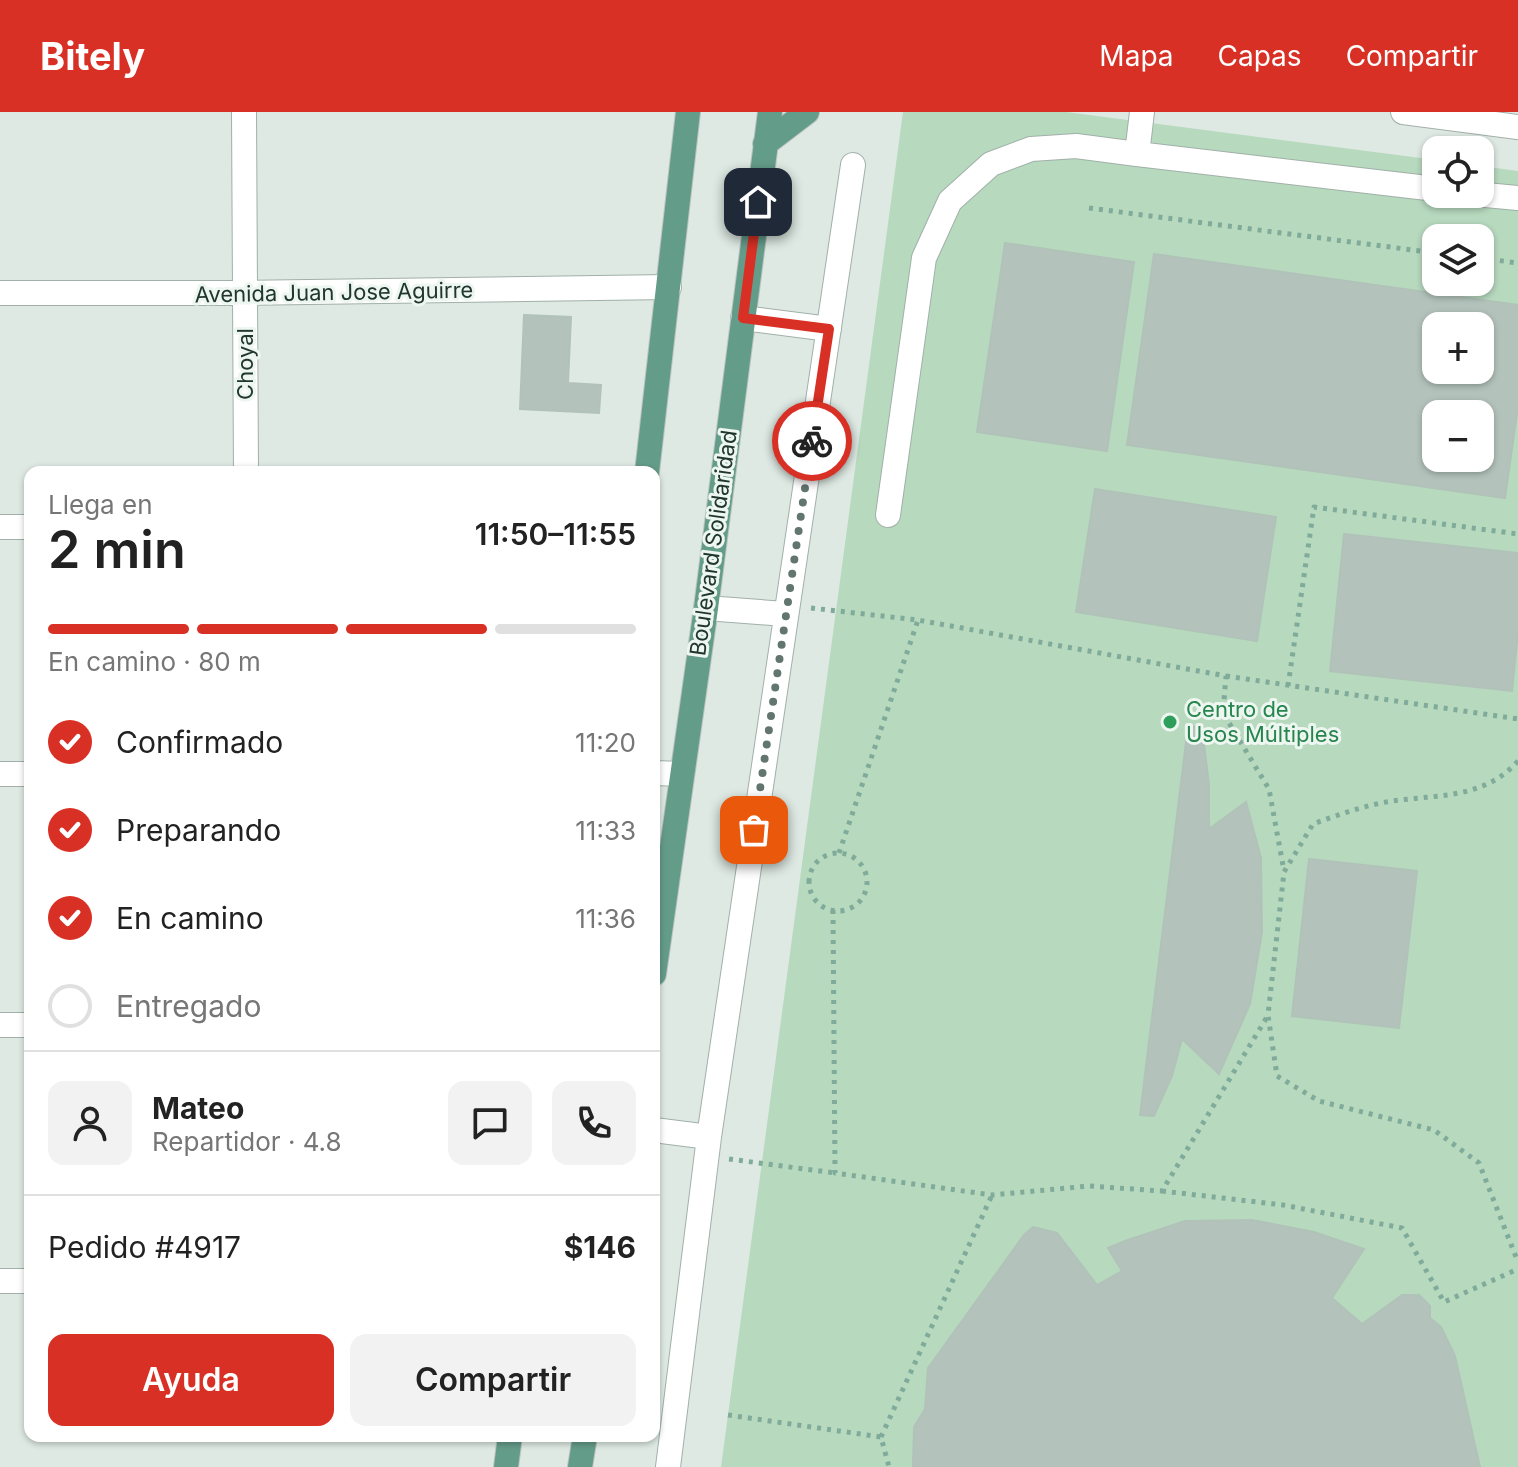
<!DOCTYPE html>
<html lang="es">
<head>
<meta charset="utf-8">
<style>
	body { margin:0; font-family:Inter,sans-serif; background:#f2f2f2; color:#222; height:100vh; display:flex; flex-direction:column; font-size:30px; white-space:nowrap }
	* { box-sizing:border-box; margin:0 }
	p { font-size:26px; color:#767676 }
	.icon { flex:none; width:44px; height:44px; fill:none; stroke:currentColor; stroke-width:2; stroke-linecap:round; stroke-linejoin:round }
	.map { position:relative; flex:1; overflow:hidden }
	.details { position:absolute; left:24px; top:354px; width:636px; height:976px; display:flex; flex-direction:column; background:#fff; border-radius:16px; box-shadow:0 2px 6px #0004 }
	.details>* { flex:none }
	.buttons { position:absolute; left:1422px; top:24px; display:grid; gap:16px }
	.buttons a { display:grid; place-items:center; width:72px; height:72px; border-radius:16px; background:#fff; box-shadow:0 2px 6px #0004; font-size:40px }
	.pin { position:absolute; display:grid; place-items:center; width:68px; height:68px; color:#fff; margin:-34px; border-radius:16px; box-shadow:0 4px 12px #0006 }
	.courier { position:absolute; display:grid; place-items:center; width:80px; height:80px; margin:-40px; border:6px solid #d93025; border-radius:50%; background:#fff; color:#222; box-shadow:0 2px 10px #0007 }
	.headline em { font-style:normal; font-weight:600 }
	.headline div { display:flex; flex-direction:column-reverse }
	.headline { display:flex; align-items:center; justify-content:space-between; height:136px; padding:0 24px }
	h1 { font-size:52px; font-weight:600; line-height:60px }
	.bar { display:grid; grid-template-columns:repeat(4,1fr); gap:12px 8px; align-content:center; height:96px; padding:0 24px }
	.bar i { height:10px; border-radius:6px; background:#e0e0e0 }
	.bar .current { background:#d93025 }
	.bar p { grid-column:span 4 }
	.line { display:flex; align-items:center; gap:20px; padding:0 24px; border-top:2px solid #e0e0e0 }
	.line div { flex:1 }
	.round { display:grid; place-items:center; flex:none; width:84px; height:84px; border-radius:16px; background:#f2f2f2 }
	ol { padding:0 24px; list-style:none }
	li { display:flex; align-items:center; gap:24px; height:88px }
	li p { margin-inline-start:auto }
	li .icon { padding:8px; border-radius:50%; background:#d93025; color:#fff; stroke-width:4 }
	li:last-child { color:#767676 }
	li i { width:44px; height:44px; border:4px solid #e0e0e0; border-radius:50% }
	.cta { display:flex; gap:16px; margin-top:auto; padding:16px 24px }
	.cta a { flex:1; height:92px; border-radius:16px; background:#d93025; color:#fff; font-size:32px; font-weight:600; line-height:92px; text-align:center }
	.cta a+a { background:#f2f2f2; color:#222 }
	header { display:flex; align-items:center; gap:48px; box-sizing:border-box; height:112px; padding:0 40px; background:#d93025; color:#fff }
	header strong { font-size:38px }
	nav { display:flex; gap:44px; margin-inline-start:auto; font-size:28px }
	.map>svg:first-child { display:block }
	.green { fill:#b7d9be; fill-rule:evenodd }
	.building { fill:#b3c3bc; stroke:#b1c2b9; stroke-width:2; fill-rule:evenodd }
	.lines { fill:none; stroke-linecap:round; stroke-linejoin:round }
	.minor-casing { stroke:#a1b0a9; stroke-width:26 }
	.major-casing { stroke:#bcc3c1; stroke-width:26 }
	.path { stroke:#80ab9a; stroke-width:5; stroke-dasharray:4 6; stroke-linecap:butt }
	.minor { stroke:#fff; stroke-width:24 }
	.major { stroke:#649c8a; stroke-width:24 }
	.done { stroke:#62756e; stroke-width:8; stroke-dasharray:0 14.4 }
	.route { stroke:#d93025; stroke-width:10 }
	.leisure-dot { fill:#2e9e5b; stroke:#eef6f1; stroke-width:3 }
	.labels { text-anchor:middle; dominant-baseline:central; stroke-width:6; stroke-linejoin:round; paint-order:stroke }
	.street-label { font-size:22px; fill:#20372f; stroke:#eef6f1 }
	.leisure-label { font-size:22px; fill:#27864d; stroke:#eef6f1; text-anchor:start }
</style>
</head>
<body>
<header>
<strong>Bitely</strong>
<nav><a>Mapa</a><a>Capas</a><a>Compartir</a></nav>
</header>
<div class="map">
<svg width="1518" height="1355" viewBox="0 0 1518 1355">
	<rect width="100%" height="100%" fill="#dee9e3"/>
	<path class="green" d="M903,0H1066L1436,48V82H1480V54L1518,59V1355H721ZM1436,126H1480V170H1436ZM1436,214H1480V258H1436ZM1436,302H1480V346H1436Z"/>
	<path class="building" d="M1005,131L1134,150L1107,339L977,320Z
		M1154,142L1518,193V294L1505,386L1127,333ZM1436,214H1480V258H1436ZM1436,302H1480V346H1436Z
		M524,203L571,205L568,271L601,273L599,301L520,297Z
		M1095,377L1276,405L1257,529L1076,500Z
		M1344,422L1518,441V520L1512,579L1330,559Z
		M1188,614L1202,616L1209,673V717L1246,690L1261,746L1262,820L1250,892L1219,962L1182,927L1172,964L1154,1004L1140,1003Z
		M1309,747L1417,759L1399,916L1292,904Z
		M1252,1108L1314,1120L1364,1137L1332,1186L1362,1212L1402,1183H1419L1430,1194V1206L1441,1215L1455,1244L1480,1355H913L914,1315L925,1297L928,1256L1024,1123L1033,1115L1057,1121L1097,1173L1122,1159L1108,1136L1125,1129L1185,1109Z"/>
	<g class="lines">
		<defs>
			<path id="minor" d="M244,0L246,360
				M1142,0L1137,42L1436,77
				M1403,0L1518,15
				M1475,82L1518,86
				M0,181H245L669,175
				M743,206L829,217
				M888,403L924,146L950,89L991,52L1031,37L1076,34L1137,42
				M0,415H30
				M706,496L785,502
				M654,661L681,662
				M0,662H30
				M0,913H30
				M654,1018L709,1025
				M0,1169H30
				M668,1355L709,1025L853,53"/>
			<path id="major" d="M765,32L807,0
				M647,360L688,0
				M654,862L706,496L770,0
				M506,1355L510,1324
				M580,1355L585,1324"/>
		</defs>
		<use href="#minor" class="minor-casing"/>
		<use href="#major" class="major-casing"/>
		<path class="path" d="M1089,96L1436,141
			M1480,146L1518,151
			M811,496L918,508L1226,564L1223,601L1269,677L1284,759
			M1226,564L1518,607
			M1288,574L1314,395L1518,422
			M1518,649C1479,693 1423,680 1372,693C1352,698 1332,705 1313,712L1284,760L1268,903L1277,964L1319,989L1434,1018L1479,1051L1518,1150
			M839,741L918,508
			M809 770a29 29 0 1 1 58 0a29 29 0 1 1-58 0Z
			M833,798L835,1061L992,1083L1089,1074L1162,1079L1267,905
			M729,1047L835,1061
			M1162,1079L1283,1093L1402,1116L1444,1190L1518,1157
			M728,1303L881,1325L889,1355
			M881,1325L992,1083"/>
		<use href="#minor" class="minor"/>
		<use href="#major" class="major"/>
	</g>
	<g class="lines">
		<path class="done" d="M754,718L812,329"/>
		<path class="route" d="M758,90L743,206L829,217L812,329"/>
	</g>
	<circle class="leisure-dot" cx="1170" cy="610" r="8"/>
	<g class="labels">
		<g class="street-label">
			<text transform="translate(334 180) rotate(-1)">Avenida Juan Jose Aguirre</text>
			<text transform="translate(245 252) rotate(-90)">Choyal</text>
			<text transform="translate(713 431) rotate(-82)">Boulevard Solidaridad</text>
		</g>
		<g class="leisure-label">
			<text x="1186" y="597">Centro de<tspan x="1186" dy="25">Usos Múltiples</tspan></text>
		</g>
	</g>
</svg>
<div class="buttons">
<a><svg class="icon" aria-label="locate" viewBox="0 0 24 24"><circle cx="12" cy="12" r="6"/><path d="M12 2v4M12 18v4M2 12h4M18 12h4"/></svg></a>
<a><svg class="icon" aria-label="layers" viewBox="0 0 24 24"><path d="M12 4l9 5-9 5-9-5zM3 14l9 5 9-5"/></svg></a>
<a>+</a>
<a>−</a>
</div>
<div class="pin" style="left:754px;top:718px;background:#ea580c"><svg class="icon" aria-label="bag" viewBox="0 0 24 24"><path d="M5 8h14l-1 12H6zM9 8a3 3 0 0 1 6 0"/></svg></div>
<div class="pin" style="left:758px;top:90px;background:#1f2937"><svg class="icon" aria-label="home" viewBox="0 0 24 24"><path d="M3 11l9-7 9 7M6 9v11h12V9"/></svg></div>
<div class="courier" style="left:812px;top:329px"><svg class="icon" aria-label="bike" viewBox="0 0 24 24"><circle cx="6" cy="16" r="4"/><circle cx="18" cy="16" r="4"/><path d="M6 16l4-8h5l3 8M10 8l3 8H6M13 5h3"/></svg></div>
<section class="details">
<div class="headline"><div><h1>2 min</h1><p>Llega en</p></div><em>11:50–11:55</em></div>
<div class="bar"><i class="current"></i><i class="current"></i><i class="current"></i><i></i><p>En camino · 80 m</p></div>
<ol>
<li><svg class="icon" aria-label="check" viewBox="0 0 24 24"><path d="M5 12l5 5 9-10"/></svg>Confirmado<p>11:20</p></li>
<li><svg class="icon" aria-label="check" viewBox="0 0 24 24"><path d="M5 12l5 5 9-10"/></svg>Preparando<p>11:33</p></li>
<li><svg class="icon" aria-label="check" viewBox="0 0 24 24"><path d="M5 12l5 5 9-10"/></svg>En camino<p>11:36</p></li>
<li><i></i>Entregado</li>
</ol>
<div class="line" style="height:144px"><a class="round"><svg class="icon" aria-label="person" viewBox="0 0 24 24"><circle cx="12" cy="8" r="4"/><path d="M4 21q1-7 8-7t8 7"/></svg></a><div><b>Mateo</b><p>Repartidor · 4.8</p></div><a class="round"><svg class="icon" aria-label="chat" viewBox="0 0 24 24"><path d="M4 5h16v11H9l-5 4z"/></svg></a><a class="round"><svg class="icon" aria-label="phone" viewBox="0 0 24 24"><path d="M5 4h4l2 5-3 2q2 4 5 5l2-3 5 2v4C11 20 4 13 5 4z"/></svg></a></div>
<div class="line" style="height:104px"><div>Pedido #4917</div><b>$146</b></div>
<div class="cta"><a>Ayuda</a><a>Compartir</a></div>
</section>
</div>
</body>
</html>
